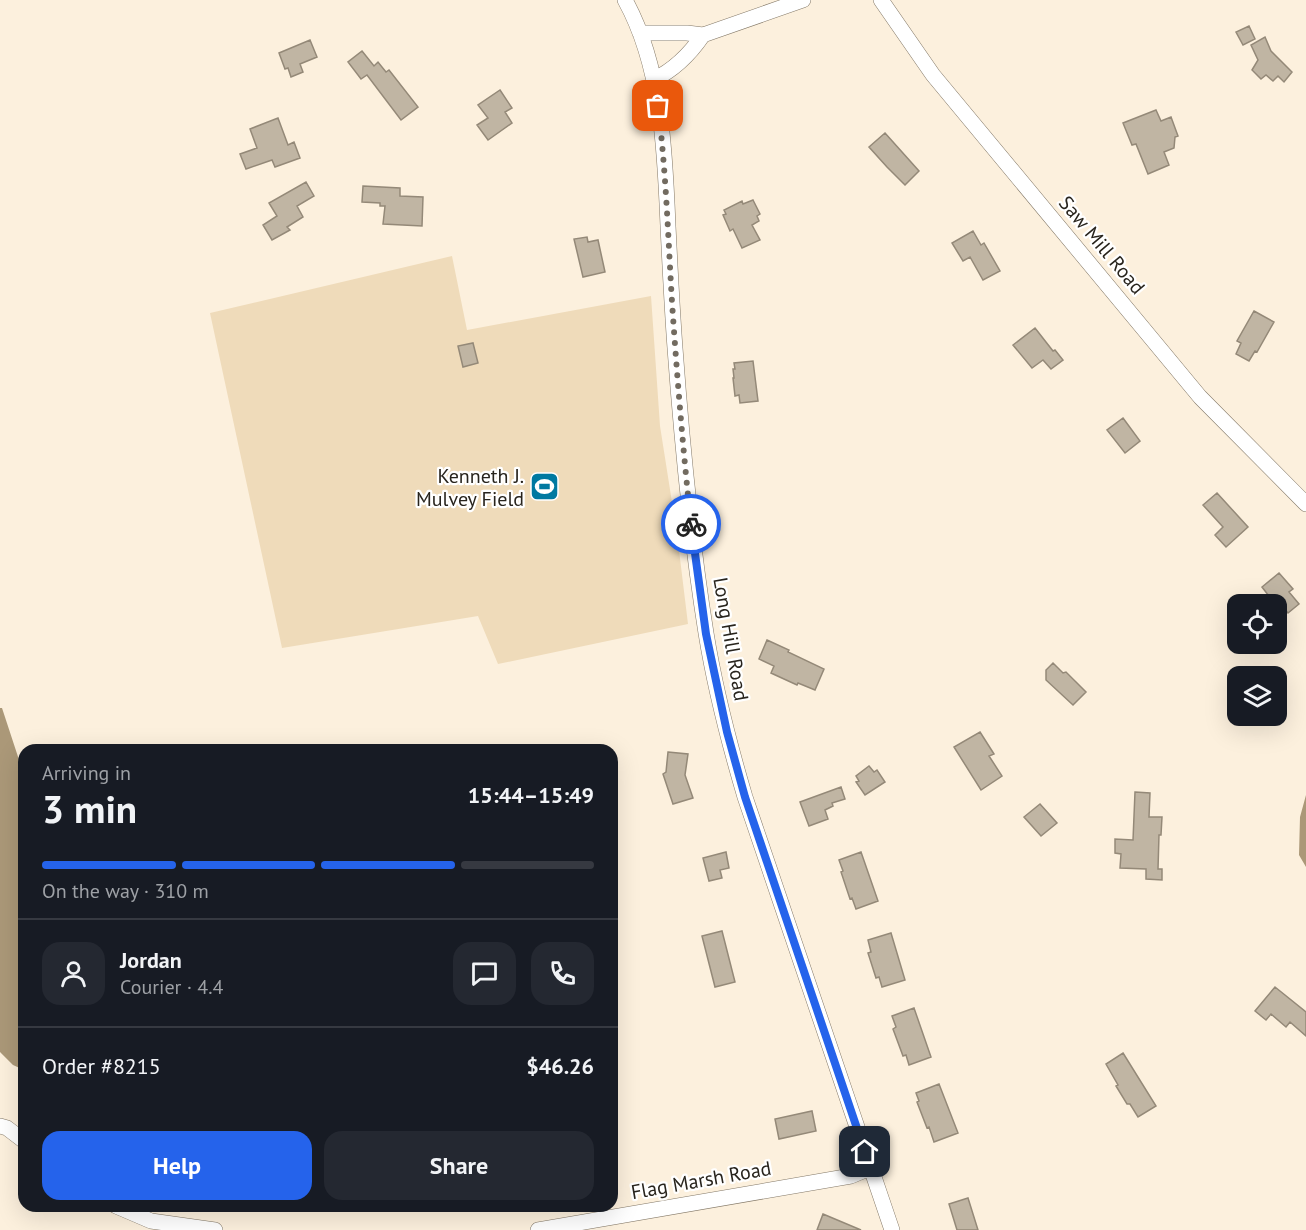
<!DOCTYPE html>
<html lang="en">
<head>
<meta charset="utf-8">
<style>
	body { margin:0; font-family:"PT Sans",sans-serif; background:#242831; color:#f1f3f6; height:100vh; display:flex; flex-direction:column; font-size:22px; white-space:nowrap }
	* { box-sizing:border-box; margin:0 }
	p { font-size:20px; color:#9ea1a6 }
	.icon { flex:none; width:33px; height:33px; fill:none; stroke:currentColor; stroke-width:2; stroke-linecap:round; stroke-linejoin:round }
	.map { position:relative; flex:1; overflow:hidden }
	.details { position:absolute; left:18px; top:744px; width:600px; height:468px; display:flex; flex-direction:column; background:#171b24; border-radius:18px; box-shadow:0 6px 24px #0002 }
	.details>* { flex:none }
	.controls { position:absolute; left:1227px; top:594px; display:grid; gap:12px }
	.controls a { display:grid; place-items:center; width:60px; height:60px; border-radius:12px; background:#171b24; box-shadow:0 6px 24px #0002; font-size:30px }
	.pin { position:absolute; display:grid; place-items:center; width:51px; height:51px; color:#fff; margin:-26px; border-radius:12px; box-shadow:0 3px 9px #0006 }
	.courier { position:absolute; display:grid; place-items:center; width:60px; height:60px; margin:-30px; border:4px solid #2563eb; border-radius:50%; background:#fff; color:#222; box-shadow:0 2px 8px #0007 }
	.head em { font-style:normal; font-weight:800 }
	.head div { display:flex; flex-direction:column-reverse }
	.head { display:flex; align-items:center; justify-content:space-between; height:102px; padding:0 24px }
	h1 { font-size:39px; font-weight:800; line-height:45px }
	.bar { display:grid; grid-template-columns:repeat(4,1fr); gap:9px 6px; align-content:center; height:72px; padding:0 24px }
	.bar i { height:8px; border-radius:4px; background:#363941 }
	.bar .active { background:#2563eb }
	.bar p { grid-column:span 4 }
	.line { display:flex; align-items:center; gap:15px; padding:0 24px; border-top:2px solid #363941 }
	.line div { flex:1 }
	.round { display:grid; place-items:center; flex:none; width:63px; height:63px; border-radius:18px; background:#242831 }
	.button { display:flex; gap:12px; margin-top:auto; padding:12px 24px }
	.button a { flex:1; height:69px; border-radius:18px; background:#2563eb; color:#fff; font-size:24px; font-weight:800; line-height:69px; text-align:center }
	.button a+a { background:#242831; color:#f1f3f6 }
	.map>svg:first-child { display:block }
	.green { fill:#efdbba }
	.water { fill:#ab9878 }
	.building { fill:#c0b5a3; stroke:#948978; stroke-width:1.5 }
	.lines { fill:none; stroke-linecap:round; stroke-linejoin:round }
	.minor-casing { stroke:#837867; stroke-width:16 }
	.minor { stroke:#fff; stroke-width:15 }
	.done { stroke:#726b60; stroke-width:6; stroke-dasharray:0 10.8 }
	.route { stroke:#2563eb; stroke-width:8 }
	.labels { text-anchor:middle; dominant-baseline:central; stroke-width:4.5; stroke-linejoin:round; paint-order:stroke }
	.street-label { font-size:20px; fill:#28241d; stroke:#fff }
	.poi-label { font-size:20px; fill:#28241d; stroke:#fff; text-anchor:end }
</style>
</head>
<body>
<div class="map">
<svg width="1306" height="1230" viewBox="0 0 1306 1230">
	<rect width="100%" height="100%" fill="#fcf0dd"/>
	<path class="green" d="M452,256L467,330L651,296L660,426L677,534L688,624L498,664L478,616L282,648L210,313Z"/>
	<path class="water" d="M0,708H2L24,775V1070L13,1065L0,1052Z
		M1306,795V867L1299,855L1300,817Z"/>
	<path class="building" d="M1249,26L1255,39L1243,45L1236,32Z
		M1265,37L1271,51L1292,72L1284,82L1278,76L1273,81L1266,75L1261,79L1252,70L1258,60L1251,45Z
		M310,40L317,57L300,64L303,72L291,77L288,68L285,69L279,53Z
		M362,51L374,66L378,62L386,72L389,70L418,107L401,120L367,75L361,79L348,62Z
		M500,90L512,108L505,112L512,123L488,140L477,125L488,118L478,105Z
		M1156,110L1161,121L1171,117L1178,136L1175,137L1174,148L1164,152L1169,165L1148,174L1136,144L1132,145L1123,123Z
		M278,118L288,145L294,142L300,158L275,167L272,160L246,169L240,154L257,148L250,129Z
		M885,133L919,171L905,185L887,167L869,147Z
		M306,182L314,196L297,206L303,217L287,227L290,230L272,240L263,225L277,216L269,203Z
		M363,186L400,188V196L423,197L422,226L383,224L385,206H380V203L362,202Z
		M753,200L760,214L757,216L759,221L752,225L760,240L742,248L733,229L730,231L723,215L726,214L724,210L742,201L743,204Z
		M973,231L981,245L984,243L1000,271L983,280L970,257L963,261L952,243Z
		M587,237L588,242L598,240L605,272L583,277L574,239Z
		M1254,311L1274,322L1257,352L1255,351L1249,361L1236,354L1241,343L1237,341Z
		M1035,328L1053,351L1055,350L1063,360L1051,369L1043,360L1032,368L1013,345Z
		M473,343L478,363L463,367L458,346Z
		M753,361L758,401L740,403L739,395L735,396L733,378H734L733,369H735L734,363Z
		M1123,418L1140,441L1125,453L1107,430Z
		M1217,493L1248,527L1226,547L1215,535L1223,527L1203,505Z
		M1279,573L1293,589L1289,592L1299,604L1288,613L1278,601L1275,604L1262,587Z
		M767,640L789,650L788,652L824,669L815,690L798,683L797,685L771,673L774,666L759,659Z
		M1053,663L1063,673L1066,672L1086,692L1073,705L1046,680V670Z
		M980,732L994,754L989,756L1002,776L981,790L954,747Z
		M668,752L688,754L685,775L693,798L673,804L663,774L666,772Z
		M869,766L874,772L877,770L885,782L865,795L856,782L859,781L856,776Z
		M841,787L845,799L832,803L833,806L825,810L828,819L809,826L800,802Z
		M1135,792L1150,793L1149,817H1162L1161,835H1159L1158,869H1162V880L1146,879V869L1120,868L1121,854L1115,853V839L1133,840Z
		M1040,804L1057,823L1041,836L1024,817Z
		M726,852L729,868L720,870L722,878L709,881L703,858Z
		M861,852L878,901L856,909L852,898L850,899L841,872L843,871L839,860Z
		M722,931L735,982L715,987L702,936Z
		M891,933L905,980L882,987L879,977L876,978L868,953L871,952L868,940Z
		M1275,987L1306,1012V1036L1290,1022L1286,1027L1271,1014L1266,1020L1255,1011Z
		M914,1008L931,1057L909,1065L906,1055L903,1056L893,1029L896,1027L892,1016Z
		M1123,1053L1156,1106L1138,1117L1130,1104H1127L1116,1086L1118,1085L1106,1064Z
		M939,1084L958,1133L934,1142L929,1127L927,1128L917,1102L919,1101L916,1093Z
		M812,1111L816,1131L779,1139L775,1119Z
		M968,1198L978,1230H957L949,1204Z
		M823,1214L861,1230H817Z"/>
	<g class="lines">
		<defs>
			<path id="minor" d="M625,0C662,67 665,151 668,226C670,267 672,308 675,348C682,444 691,539 706,633C715,689 729,743 745,797L892,1230
				M881,0L933,75L1200,397L1306,504
				M640,33H687L703,35L803,0
				M653,80C674,70 690,54 703,35
				M0,1126L7,1128L24,1141
				M116,1206L151,1221L215,1230
				M538,1230L851,1176L870,1168"/>
		</defs>
		<use href="#minor" class="minor-casing"/>
		<use href="#minor" class="minor"/>
	</g>
	<g class="lines">
		<path class="done" d="M658,106C666,171 668,236 672,302C677,376 683,450 691,524"/>
		<path class="route" d="M691,524L706,634L727,732L745,797L865,1152"/>
	</g>
	<defs>
		<symbol id="stadium-square" viewBox="-11 -11 22 22"><rect x="-9" y="-9" width="18" height="18" rx="4" fill="#0079a1" stroke="#fff"/><path d="M0-5a6.5 5 0 1 0 0 10a6.5 5 0 1 0 0-10ZM-3.5-1.8h7v3.6h-7Z" fill="#fff"/></symbol>
	</defs>
	<g fill-rule="evenodd">
		<use href="#stadium-square" x="528" y="470" width="33" height="33"/>
	</g>
	<g class="labels">
		<g class="street-label">
			<text transform="translate(1102 245) rotate(50)">Saw Mill Road</text>
			<text transform="translate(731 639) rotate(80)">Long Hill Road</text>
			<text transform="translate(701 1180) rotate(-10)">Flag Marsh Road</text>
		</g>
		<g class="poi-label">
			<text x="524" y="476">Kenneth J.<tspan x="524" dy="23">Mulvey Field</tspan></text>
		</g>
	</g>
</svg>
<div class="controls">
<a><svg class="icon" aria-label="locate" viewBox="0 0 24 24"><circle cx="12" cy="12" r="6"/><path d="M12 2v4M12 18v4M2 12h4M18 12h4"/></svg></a>
<a><svg class="icon" aria-label="layers" viewBox="0 0 24 24"><path d="M12 4l9 5-9 5-9-5zM3 14l9 5 9-5"/></svg></a>
</div>
<div class="pin" style="left:658px;top:106px;background:#ea580c"><svg class="icon" aria-label="bag" viewBox="0 0 24 24"><path d="M5 8h14l-1 12H6zM9 8a3 3 0 0 1 6 0"/></svg></div>
<div class="pin" style="left:865px;top:1152px;background:#1f2937"><svg class="icon" aria-label="home" viewBox="0 0 24 24"><path d="M3 11l9-7 9 7M6 9v11h12V9"/></svg></div>
<div class="courier" style="left:691px;top:524px"><svg class="icon" aria-label="bike" viewBox="0 0 24 24"><circle cx="6" cy="16" r="4"/><circle cx="18" cy="16" r="4"/><path d="M6 16l4-8h5l3 8M10 8l3 8H6M13 5h3"/></svg></div>
<section class="details">
<div class="head"><div><h1>3 min</h1><p>Arriving in</p></div><em>15:44–15:49</em></div>
<div class="bar"><i class="active"></i><i class="active"></i><i class="active"></i><i></i><p>On the way · 310 m</p></div>
<div class="line" style="height:108px"><a class="round"><svg class="icon" aria-label="person" viewBox="0 0 24 24"><circle cx="12" cy="8" r="4"/><path d="M4 21q1-7 8-7t8 7"/></svg></a><div><b>Jordan</b><p>Courier · 4.4</p></div><a class="round"><svg class="icon" aria-label="chat" viewBox="0 0 24 24"><path d="M4 5h16v11H9l-5 4z"/></svg></a><a class="round"><svg class="icon" aria-label="phone" viewBox="0 0 24 24"><path d="M5 4h4l2 5-3 2q2 4 5 5l2-3 5 2v4C11 20 4 13 5 4z"/></svg></a></div>
<div class="line" style="height:78px"><div>Order #8215</div><b>$46.26</b></div>
<div class="button"><a>Help</a><a>Share</a></div>
</section>
</div>
</body>
</html>
